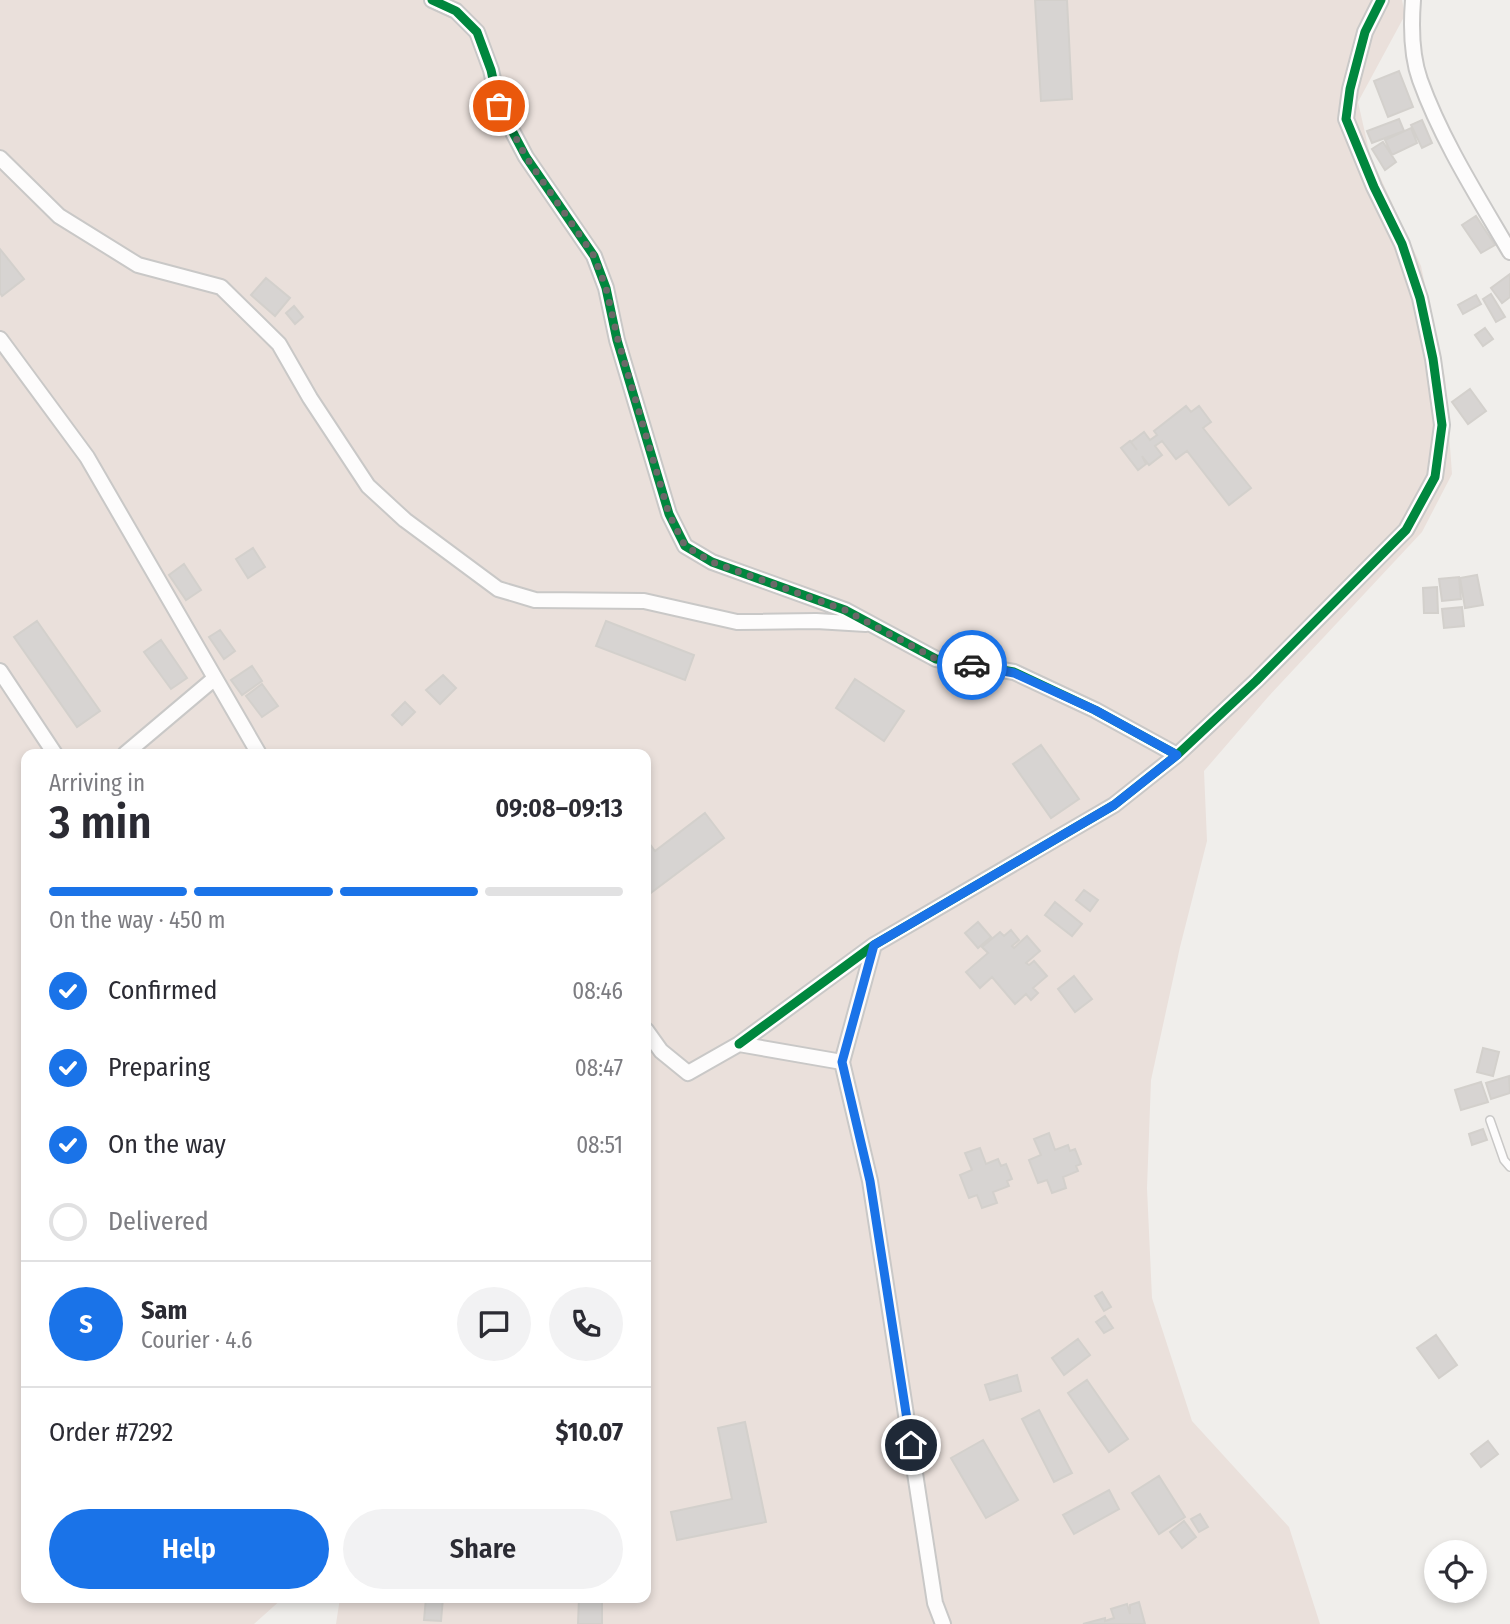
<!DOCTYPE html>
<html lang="en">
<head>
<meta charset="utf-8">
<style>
	body { margin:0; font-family:"Fira Sans Condensed",sans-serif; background:#f2f2f3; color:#2b2b33; height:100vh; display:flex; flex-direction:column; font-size:26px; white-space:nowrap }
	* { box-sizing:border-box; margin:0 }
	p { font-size:23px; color:#7c7c81 }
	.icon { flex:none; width:38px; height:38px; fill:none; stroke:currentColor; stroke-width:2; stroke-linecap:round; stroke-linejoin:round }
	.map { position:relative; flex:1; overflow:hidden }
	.details { position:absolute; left:21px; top:749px; width:630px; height:854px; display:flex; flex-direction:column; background:#fff; border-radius:14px; box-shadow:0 4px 10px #0003 }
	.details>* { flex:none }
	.controls { position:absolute; left:1424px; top:1540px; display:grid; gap:14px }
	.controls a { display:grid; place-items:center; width:63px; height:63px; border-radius:50%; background:#fff; box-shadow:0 4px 10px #0003; font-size:35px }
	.pin { position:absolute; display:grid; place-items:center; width:60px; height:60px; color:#fff; margin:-30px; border:4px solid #fff; border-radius:50%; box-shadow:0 2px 7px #0007 }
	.courier { position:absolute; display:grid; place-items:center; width:70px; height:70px; margin:-35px; border:5px solid #1a73e8; border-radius:50%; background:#fff; color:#222; box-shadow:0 2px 9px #0007 }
	.summary em { font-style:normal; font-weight:600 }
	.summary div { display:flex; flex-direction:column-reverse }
	.summary { display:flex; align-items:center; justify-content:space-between; height:119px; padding:0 28px }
	h1 { font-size:46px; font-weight:600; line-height:52px }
	.bar { display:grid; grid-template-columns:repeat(4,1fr); gap:10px 7px; align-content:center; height:84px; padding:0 28px }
	.bar i { height:9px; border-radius:5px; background:#e1e1e2 }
	.bar .selected { background:#1a73e8 }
	.bar p { grid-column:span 4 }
	.line { display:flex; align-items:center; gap:18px; padding:0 28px; border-top:2px solid #e1e1e2 }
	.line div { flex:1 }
	.round { display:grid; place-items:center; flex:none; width:74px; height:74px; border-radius:37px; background:#f2f2f3 }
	ol { padding:0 28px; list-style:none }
	li { display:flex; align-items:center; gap:21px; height:77px }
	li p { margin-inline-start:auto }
	li .icon { padding:7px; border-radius:50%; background:#1a73e8; color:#fff; stroke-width:4 }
	li:last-child { color:#7c7c81 }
	li i { width:38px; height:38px; border:4px solid #e1e1e2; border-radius:50% }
	.action { display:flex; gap:14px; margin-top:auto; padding:14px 28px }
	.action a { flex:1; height:80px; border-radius:42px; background:#1a73e8; color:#fff; font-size:28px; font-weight:600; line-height:80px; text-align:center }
	.action a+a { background:#f2f2f3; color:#2b2b33 }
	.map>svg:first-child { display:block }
	.military { fill:#eae0db }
	.building { fill:#d7d4d2; stroke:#d3d0cc; stroke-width:2 }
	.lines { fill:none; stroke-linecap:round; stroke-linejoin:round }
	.service-casing { stroke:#c9c8c7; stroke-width:10 }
	.minor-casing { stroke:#c9c8c7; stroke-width:18 }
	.service { stroke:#fdfcfc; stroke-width:7 }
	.minor { stroke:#fdfcfc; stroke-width:14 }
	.cycleway-casing { stroke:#fff; stroke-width:13 }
	.cycleway { stroke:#00873e; stroke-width:9 }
	.done { stroke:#6a6968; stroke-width:7; stroke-dasharray:0 12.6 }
	.route { stroke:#1a73e8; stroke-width:9 }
</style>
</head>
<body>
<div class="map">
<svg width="1510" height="1624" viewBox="0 0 1510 1624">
	<rect width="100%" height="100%" fill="#f0eeeb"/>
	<path class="military" d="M0,0H1402L1405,15L1358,102L1370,155L1421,266L1445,378L1452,474L1422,532L1268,697L1204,771L1207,841L1180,947L1151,1080L1147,1188L1152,1298L1192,1421L1289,1527L1320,1624H336L340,1598H646V754H26V1598H283L254,1624H0Z"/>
	<path class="building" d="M1035,0H1067L1072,99L1041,101Z
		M1399,71L1413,107L1388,117L1374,81Z
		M1399,119L1404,131L1372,143L1367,131Z
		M1422,120L1432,143L1422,148L1411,125Z
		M1411,128L1417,143L1392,155L1385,140Z
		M1383,142L1396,162L1385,170L1372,149Z
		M1476,216L1495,245L1481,253L1462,225Z
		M0,249L24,279L2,296L0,293Z
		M1510,274V297L1502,303L1491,288Z
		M266,278L290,298L275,316L251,295Z
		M1491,294L1505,317L1496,322L1483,299Z
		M1476,295L1481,304L1463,314L1458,305Z
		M294,306L303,317L295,324L286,313Z
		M1485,328L1493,339L1483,346L1475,335Z
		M1470,389L1486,411L1468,424L1452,402Z
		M1186,406L1191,412L1199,406L1211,422L1203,428L1251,488L1229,505L1187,451L1176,459L1162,441L1155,446L1162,455L1149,465L1142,456L1146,464L1138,470L1121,448L1130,441L1137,450L1131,442L1144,432L1150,440L1157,435L1154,431Z
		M253,548L265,567L248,578L236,559Z
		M184,564L201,590L186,600L169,575Z
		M1477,575L1483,605L1465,608L1460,578Z
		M1459,577L1461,599L1442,601L1439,579Z
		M1437,587L1438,613H1424L1423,588Z
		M1462,607L1464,626L1444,628L1442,609Z
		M37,621L100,711L77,727L14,637Z
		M606,621L694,655L685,680L596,646Z
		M220,630L235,651L224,659L209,637Z
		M161,640L187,678L171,689L144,652Z
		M252,666L262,681L242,695L231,680Z
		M443,675L456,688L440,704L426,690Z
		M855,679L904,711L884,741L836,708Z
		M262,684L278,706L262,717L246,696Z
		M405,702L415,712L402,725L392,715Z
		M1041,745L1079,799L1051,818L1013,764Z
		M705,813L724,838L648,895L646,892V839L655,851Z
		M1084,890L1098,900L1090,911L1076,900Z
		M1055,902L1082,924L1072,936L1045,915Z
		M978,922L991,937L978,948L965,933Z
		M1011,930L1019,940L1012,946L1014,948L1027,936L1040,951L1026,963L1029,965L1034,961L1047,976L1033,988L1038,993L1031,1000L1026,994L1015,1004L992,977L980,988L966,972L988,953L982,947L1000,932L1004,936Z
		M1074,976L1092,999L1075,1012L1058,989Z
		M1483,1048L1499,1052L1493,1076L1477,1072Z
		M1509,1076L1510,1093L1491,1099L1486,1083Z
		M1481,1082L1488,1102L1461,1110L1455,1090Z
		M1483,1129L1487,1140L1472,1145L1469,1134Z
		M1049,1133L1055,1150L1068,1145L1070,1151L1075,1149L1081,1164L1076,1166L1078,1171L1063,1177L1066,1188L1052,1193L1047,1180L1038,1183L1029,1160L1041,1155L1034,1139Z
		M980,1148L986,1164L998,1159L1001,1166L1006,1164L1012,1179L1007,1181L1009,1186L993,1192L997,1203L982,1208L977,1195L969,1198L960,1175L972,1170L965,1153Z
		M1102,1292L1111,1307L1104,1311L1095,1296Z
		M1105,1316L1113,1328L1104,1333L1096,1322Z
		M1436,1335L1457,1365L1439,1378L1417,1348Z
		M1078,1339L1090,1355L1064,1375L1052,1358Z
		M1017,1375L1021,1391L990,1400L985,1385Z
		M1087,1380L1128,1439L1109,1452L1068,1393Z
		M1039,1410L1072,1473L1054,1482L1022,1419Z
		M745,1422L766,1522L677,1540L671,1512L732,1499L718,1428Z
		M983,1440L1018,1500L986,1518L951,1458Z
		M1488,1441L1498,1454L1481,1467L1471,1454Z
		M1159,1476L1185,1517L1159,1534L1132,1493Z
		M1109,1490L1119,1509L1074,1534L1063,1515Z
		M1200,1514L1208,1527L1199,1532L1191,1519Z
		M1184,1521L1196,1537L1182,1548L1170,1532Z
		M426,1598H443L441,1621L424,1620Z
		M579,1598H602V1624H578Z
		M1139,1602L1145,1624H1083L1105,1618V1621L1114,1618L1111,1609L1127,1604L1130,1614V1605Z"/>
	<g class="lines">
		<defs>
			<path id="service" d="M1490,1120L1504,1160L1510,1167"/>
			<path id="minor" d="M432,0L456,11L477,32L491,70L499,106L526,157L594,256L606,288L617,340L669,514L685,546L712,562L845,610L936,659L1014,672L1095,710L1177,755
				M1413,0C1411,26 1411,55 1420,80C1442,141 1478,197 1510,252
				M0,158L59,216L138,265L221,287L279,344L310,398L368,486L405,520L498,589L535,600L644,601L737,622L816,621L866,624
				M0,339L87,457L259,754
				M0,671L55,754
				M125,754L215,678
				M874,945L842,1062L870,1181L935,1603L943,1624
				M646,1030L661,1051L688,1073L739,1044L842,1062
				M739,1044L874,945L1114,805L1177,755L1256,681L1406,530L1435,477L1442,425L1433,359L1420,298L1402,244L1374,187L1346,119L1350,89L1365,32L1381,0"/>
		</defs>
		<use href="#service" class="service-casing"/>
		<use href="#minor" class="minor-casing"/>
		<use href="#service" class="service"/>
		<use href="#minor" class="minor"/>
		<defs>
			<path id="cycleway" d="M432,0L456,11L477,32L491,70L499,106L526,157L594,256L606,288L617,340L669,514L685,546L712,562L845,610L936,659L1014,672L1095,710L1177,755
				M739,1044L874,945L1114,805L1177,755L1256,681L1406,530L1435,477L1442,425L1433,359L1420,298L1402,244L1374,187L1346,119L1350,89L1365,32L1381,0"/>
		</defs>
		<use href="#cycleway" class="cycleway-casing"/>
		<use href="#cycleway" class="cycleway"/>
	</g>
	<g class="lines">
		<path class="done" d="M499,106L526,157L594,256L606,288L618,340L669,514L685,546L712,562L845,610L936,659L972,665"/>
		<path class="route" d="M911,1445L870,1181L842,1062L874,945L1114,805L1177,755L1095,710L1014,673L972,665"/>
	</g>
</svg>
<div class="controls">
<a><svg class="icon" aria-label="locate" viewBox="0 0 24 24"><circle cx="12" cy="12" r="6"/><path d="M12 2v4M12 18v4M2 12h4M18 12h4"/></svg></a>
</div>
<div class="pin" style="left:499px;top:106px;background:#ea580c"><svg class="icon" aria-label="bag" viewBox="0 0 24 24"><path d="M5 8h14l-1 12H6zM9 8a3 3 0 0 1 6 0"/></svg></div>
<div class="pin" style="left:911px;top:1445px;background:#1f2937"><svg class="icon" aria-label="home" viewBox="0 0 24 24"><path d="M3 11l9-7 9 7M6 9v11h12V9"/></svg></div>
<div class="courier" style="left:972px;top:665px"><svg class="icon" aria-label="car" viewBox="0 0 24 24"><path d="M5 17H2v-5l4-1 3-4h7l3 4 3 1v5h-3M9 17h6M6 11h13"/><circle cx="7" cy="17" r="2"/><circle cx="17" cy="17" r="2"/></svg></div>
<section class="details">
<div class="summary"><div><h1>3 min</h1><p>Arriving in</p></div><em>09:08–09:13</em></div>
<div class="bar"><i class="selected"></i><i class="selected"></i><i class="selected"></i><i></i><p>On the way · 450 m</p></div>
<ol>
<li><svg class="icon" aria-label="check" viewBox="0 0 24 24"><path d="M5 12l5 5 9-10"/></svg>Confirmed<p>08:46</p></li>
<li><svg class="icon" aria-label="check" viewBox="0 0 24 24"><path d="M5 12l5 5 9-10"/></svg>Preparing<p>08:47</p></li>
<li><svg class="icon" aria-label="check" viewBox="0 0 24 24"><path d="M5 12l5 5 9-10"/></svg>On the way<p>08:51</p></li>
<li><i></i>Delivered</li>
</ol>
<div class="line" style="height:126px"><b class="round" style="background:#1a73e8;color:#fff">S</b><div><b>Sam</b><p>Courier · 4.6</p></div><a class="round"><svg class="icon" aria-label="chat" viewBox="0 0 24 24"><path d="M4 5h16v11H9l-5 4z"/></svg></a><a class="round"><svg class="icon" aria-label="phone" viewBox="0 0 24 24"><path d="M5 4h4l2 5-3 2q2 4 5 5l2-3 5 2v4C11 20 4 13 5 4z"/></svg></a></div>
<div class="line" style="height:91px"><div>Order #7292</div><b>$10.07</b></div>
<div class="action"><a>Help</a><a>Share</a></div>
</section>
</div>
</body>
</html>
